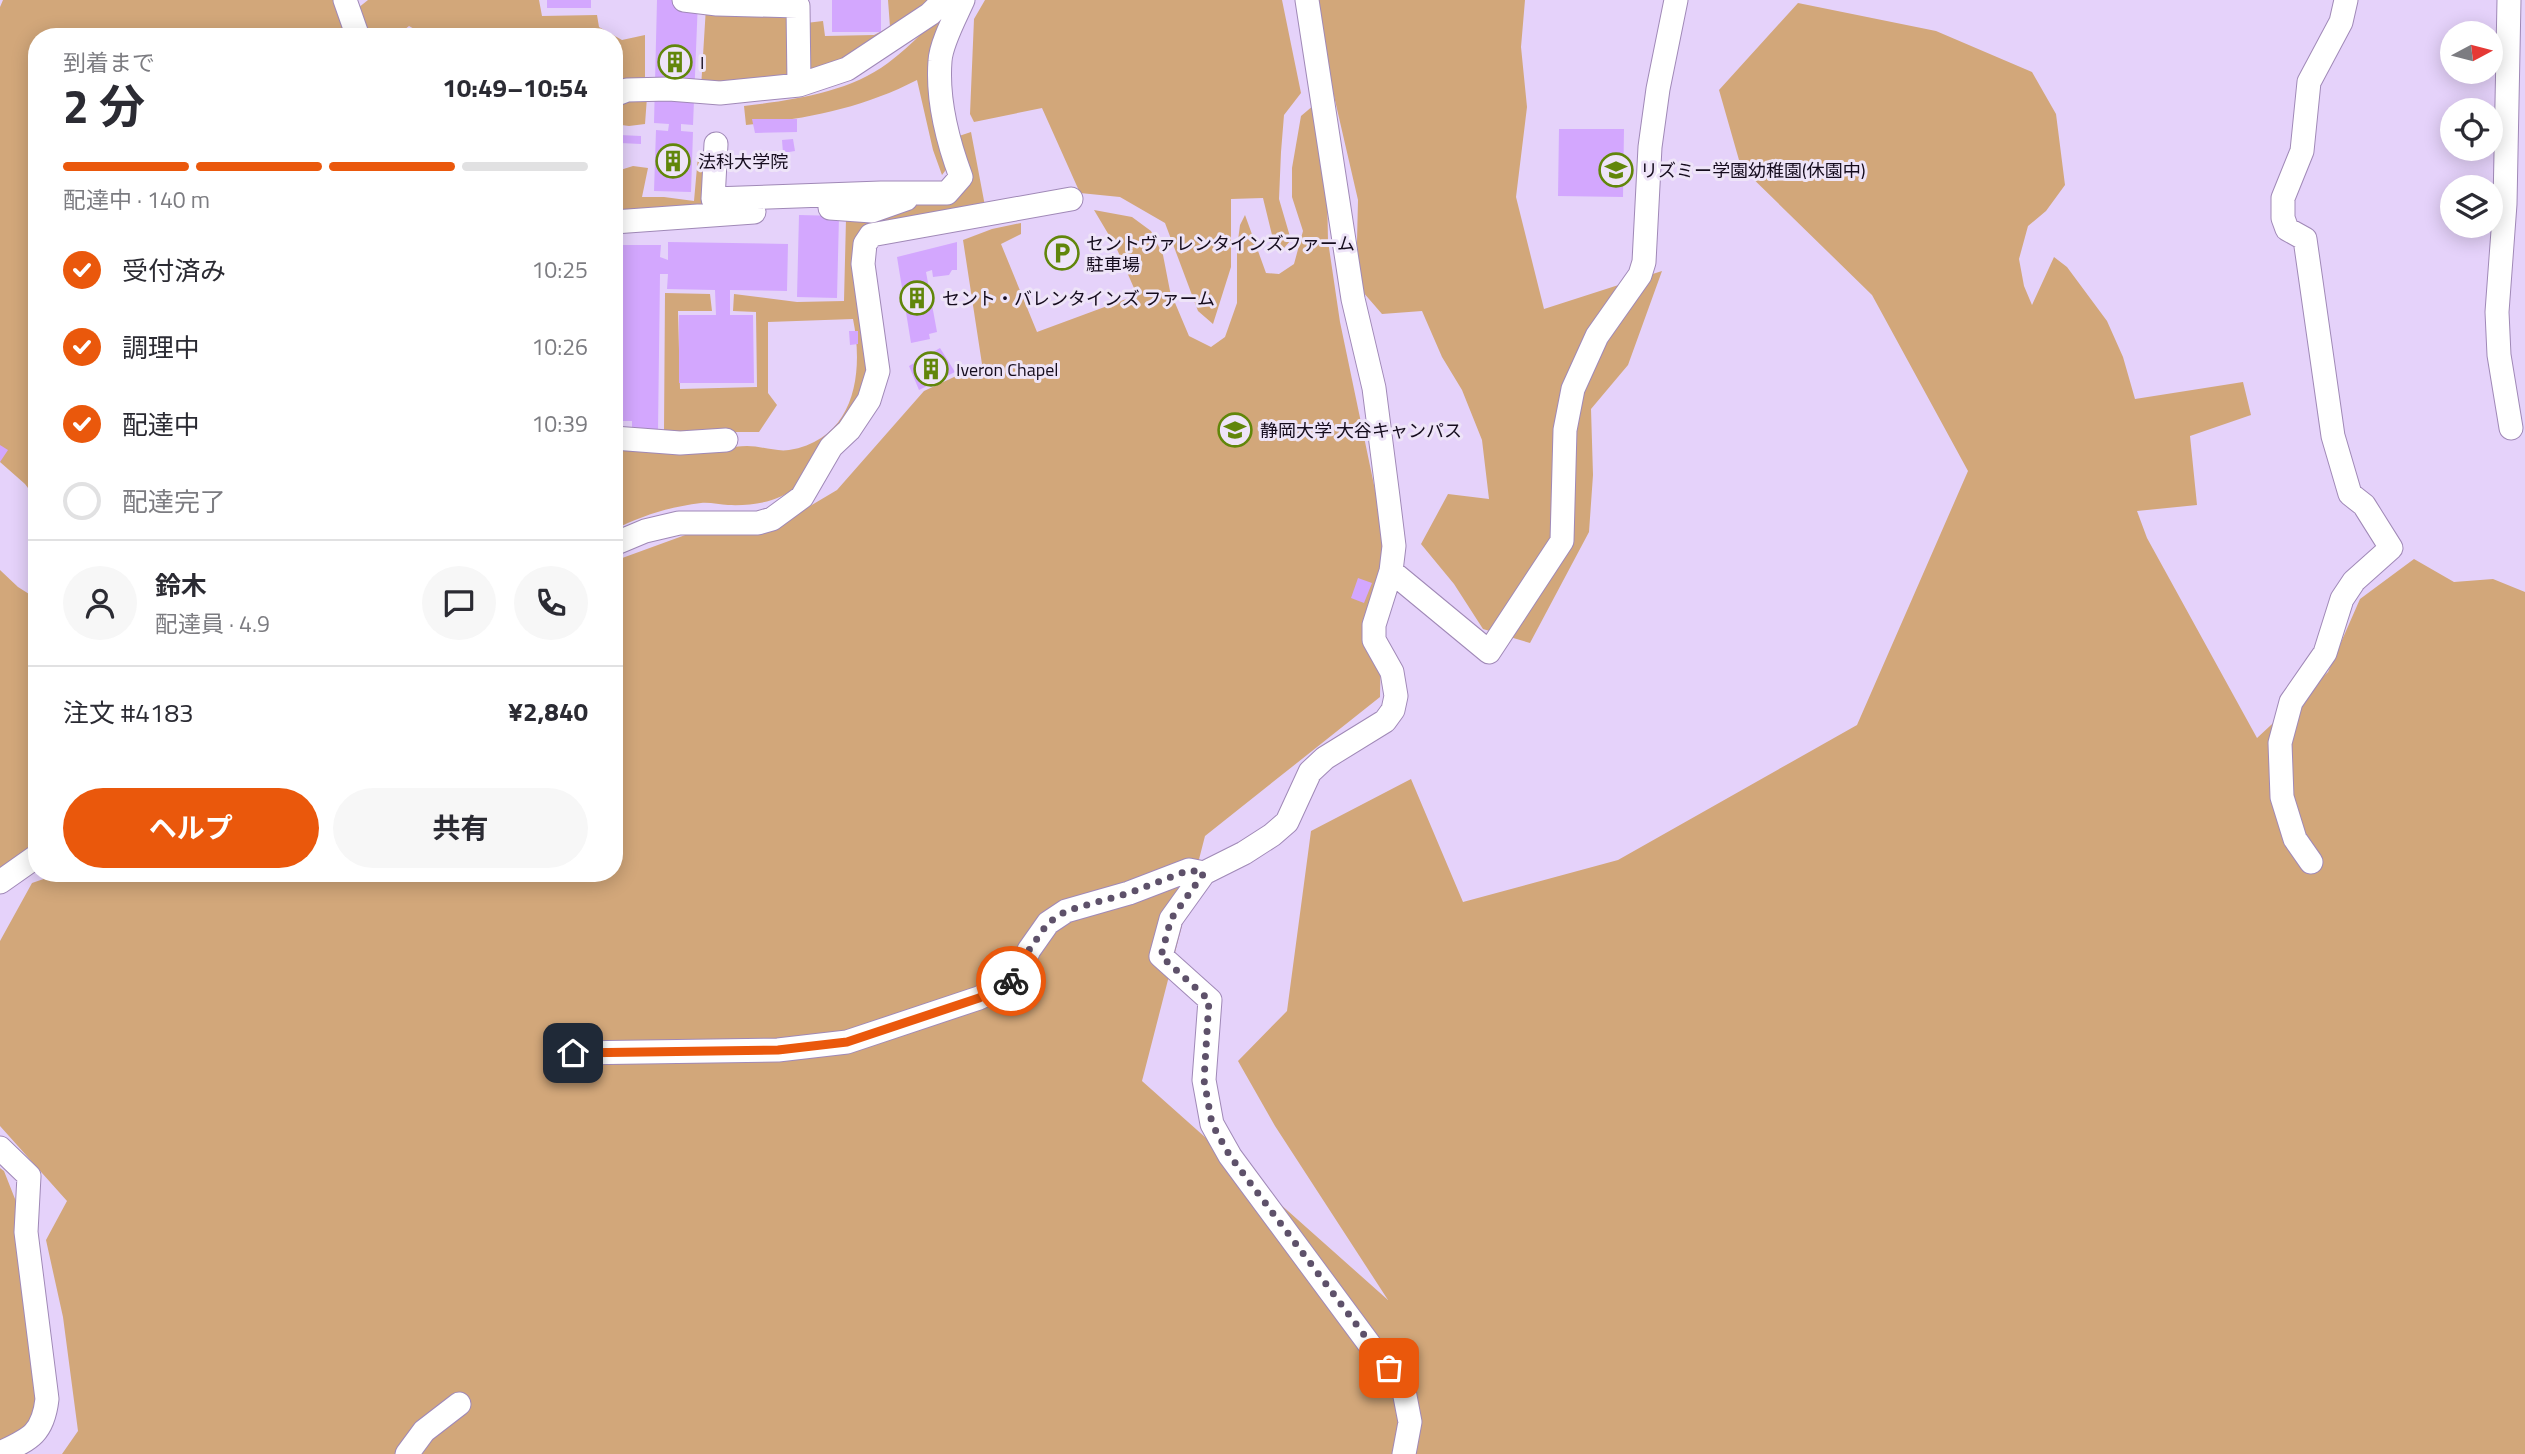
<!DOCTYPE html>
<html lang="ja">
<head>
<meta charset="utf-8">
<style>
	body { margin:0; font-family:"Titillium Web","Noto Sans JP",sans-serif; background:#f7f7f7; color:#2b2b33; height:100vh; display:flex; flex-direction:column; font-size:26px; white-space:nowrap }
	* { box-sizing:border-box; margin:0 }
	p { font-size:23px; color:#7c7c81 }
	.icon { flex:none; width:38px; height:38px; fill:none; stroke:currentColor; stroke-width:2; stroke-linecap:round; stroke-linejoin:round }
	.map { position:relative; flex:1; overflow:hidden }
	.panel { position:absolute; left:28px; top:28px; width:595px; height:854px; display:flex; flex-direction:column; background:#fff; border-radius:28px; box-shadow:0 4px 18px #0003 }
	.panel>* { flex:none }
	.needle { width:46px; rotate:83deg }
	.fabs { position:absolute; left:2440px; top:21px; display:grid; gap:14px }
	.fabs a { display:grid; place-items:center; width:63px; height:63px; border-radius:50%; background:#fff; box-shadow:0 4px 18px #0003; font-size:35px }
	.pin { position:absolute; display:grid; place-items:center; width:60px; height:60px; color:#fff; margin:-30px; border-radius:14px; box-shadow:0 4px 10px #0006 }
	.courier { position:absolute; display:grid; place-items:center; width:70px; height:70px; margin:-35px; border:5px solid #ea580c; border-radius:50%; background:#fff; color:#222; box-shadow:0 2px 9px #0007 }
	.summary em { font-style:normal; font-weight:700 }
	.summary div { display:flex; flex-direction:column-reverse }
	.summary { display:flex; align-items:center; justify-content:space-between; height:119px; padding:0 35px }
	h1 { font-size:46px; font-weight:700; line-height:52px }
	.bar { display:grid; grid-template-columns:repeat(4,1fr); gap:10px 7px; align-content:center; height:84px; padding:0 35px }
	.bar i { height:9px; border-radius:5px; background:#e1e1e2 }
	.bar .selected { background:#ea580c }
	.bar p { grid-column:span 4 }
	.line { display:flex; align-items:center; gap:18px; padding:0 35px; border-top:2px solid #e1e1e2 }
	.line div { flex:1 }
	.round { display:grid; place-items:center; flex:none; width:74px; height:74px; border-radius:37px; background:#f7f7f7 }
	ol { padding:0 35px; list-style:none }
	li { display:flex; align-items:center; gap:21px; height:77px }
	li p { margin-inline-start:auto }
	li .icon { padding:7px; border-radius:50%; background:#ea580c; color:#fff; stroke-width:4 }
	li:last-child { color:#7c7c81 }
	li i { width:38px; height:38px; border:4px solid #e1e1e2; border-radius:50% }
	.action { display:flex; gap:14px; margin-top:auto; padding:14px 35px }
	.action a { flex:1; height:80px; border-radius:42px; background:#ea580c; color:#fff; font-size:28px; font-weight:700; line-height:80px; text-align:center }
	.action a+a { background:#f7f7f7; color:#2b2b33 }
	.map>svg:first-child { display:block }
	.green { fill:#d2a77a }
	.building { fill:#d3a7fe }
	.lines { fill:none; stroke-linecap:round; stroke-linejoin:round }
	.minor-casing { stroke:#a089b7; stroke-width:25 }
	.minor { stroke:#fff; stroke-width:23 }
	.done { stroke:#5e516a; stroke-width:7; stroke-dasharray:0 12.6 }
	.route { stroke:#ea580c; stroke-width:9 }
	.labels { text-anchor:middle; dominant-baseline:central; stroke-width:6; stroke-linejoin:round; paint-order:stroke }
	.poi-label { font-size:18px; fill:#150c1d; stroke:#eee4f8; text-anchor:start }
</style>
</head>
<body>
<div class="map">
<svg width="2525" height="1454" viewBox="0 0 2525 1454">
	<rect width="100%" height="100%" fill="#e5d2fa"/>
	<path class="green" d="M3,0H338L348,37H37V500L25,484L0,462V7Z
		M368,0H539L542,16L597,15L599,27L622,40L645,35V83L614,87V37H428L409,26L395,37H372L358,8Z
		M888,0H935L866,50L806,72V23L823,21L825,36L874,35L890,27Z
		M954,0L935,39L951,163L942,175L933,150L917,80C863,108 806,119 746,125L744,106C792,100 848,93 888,63C912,45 933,22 954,0Z
		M985,0H1282L1301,93L1284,115L1281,152L1279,199L1291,240L1284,248L1273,239L1263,198L1231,199V267L1213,324L1198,311L1165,223L1120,197L1080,193L1042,108L974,122L970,114L974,19Z
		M1315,0H1525L1521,47L1527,107L1516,197L1544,309L1662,271L1628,365L1591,409L1593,475L1589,532L1530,643L1483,629L1454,584L1421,544L1448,494L1489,499L1482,440L1462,390L1442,357L1422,311L1382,314L1356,284L1358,200L1322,44Z
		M1798,3L1936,31L2032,72L2056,114L2065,185L2046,211L2028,226L2019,259L2024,286L2032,305L2054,257L2067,267L2107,321L2123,357L2135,399L2243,382L2251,415L2190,436L2197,505L2137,511L2147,538L2257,738L2328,672L2360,599L2414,559L2454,582L2493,579L2525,592V1454H62L78,1431L63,1317L46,1240L67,1201L0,1126V941L32,883L61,873H614V561L699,530L763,534L837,490L924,391L982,364L963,240L992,229L1021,223V234L1001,244L1037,332L1137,295L1116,247L1094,210L1132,217L1151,231L1163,255L1170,291L1189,336L1211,347L1225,337L1237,303V248L1240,225L1245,215L1266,273L1279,274L1294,264L1303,231L1292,197V168L1301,116L1314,105L1327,188L1328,241L1340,322L1383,528L1380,697L1205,836L1142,1081L1388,1300L1275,1126L1238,1061L1287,1011L1311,831L1411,779L1463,902L1618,860L1857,725L1968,471L1872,295L1741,167L1719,90Z
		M706,7L792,10L793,79L701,88Z
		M647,97L645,124L629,126L614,124V102Z
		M971,132L985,206L869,223L856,241L867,367L860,402L799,485C779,502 754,506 728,505C720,505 710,502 701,503C670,507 642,515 614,530V441C642,444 671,449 699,451C715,452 731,446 747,446C761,446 776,452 789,450C855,439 864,373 853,319L768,322V393L777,405L759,432H708L675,436L664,430L665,293L710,294L712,311H678L680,389L757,387L756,312L733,311L734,294L797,302L844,301L846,219L945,196L956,137Z
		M712,155L711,185L820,204L614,216V172L633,166L648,168L642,197H664L694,201L698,156Z
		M0,570L18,587L37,599V848L0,875Z
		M0,1168L4,1171L17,1204L36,1401V1417L25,1428L0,1443Z"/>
	<path class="building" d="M547,0H591V8H547Z
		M657,0H698L693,125L681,124V131L693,132L691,192L654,191L656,130L668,131L669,124L654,123Z
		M832,0H881V32H832Z
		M752,119H797V132L755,133Z
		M1559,129H1624L1623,197L1558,196Z
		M620,135L641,136V144L620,143Z
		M793,139L795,151L783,153L782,140Z
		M799,215L839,216L837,298L797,297Z
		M668,242L788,244L787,291L730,290V315H753L754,383H679V315H716L715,290L667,289L668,274H660L658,430H632V421H614V245H661L660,257L668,260Z
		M957,242V270H952L949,275L933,277L932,270L926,272L937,332L929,334L930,339L911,343L897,257Z
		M849,331H858V344L850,345Z
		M940,348L955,372L919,390L909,366Z
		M0,445L8,450L0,462Z
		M1358,578L1372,583L1364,603L1351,598Z"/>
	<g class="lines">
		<defs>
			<path id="minor" d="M345,0L358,37
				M684,0L717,4L798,6L799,85
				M1307,0L1353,299L1374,388L1388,497L1394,546L1391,571L1374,625V640L1392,672L1396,696L1393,710L1385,721L1325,758L1310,772L1287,822L1272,835L1244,853L1204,873L1171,919L1161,956L1210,1000L1204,1080L1212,1124L1230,1156L1404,1391L1410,1422L1404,1454
				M2509,0L2505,204L2497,312L2499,355L2511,428
				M614,95L627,90L669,89L720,93L799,85L847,69L930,14L944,0
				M716,144L713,199L881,193H947L961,177C948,142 937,99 940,61C941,43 956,16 963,0
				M830,208L872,211L906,199
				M614,222L754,212
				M614,438L680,443L726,440
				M614,544L645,531L679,523H758L772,519L802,497L831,447L849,430L869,400L878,371L863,264L865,244L871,235L1071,199
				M1391,571L1489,652L1562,541L1565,430L1573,389L1597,336L1640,275L1644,262L1650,147L1658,89L1676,0
				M2311,862L2295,839L2282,797L2280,743L2291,702L2325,653L2342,599L2354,581L2391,548L2364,505L2350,494L2333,436L2305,239L2287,229L2283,218V198L2302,151L2309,82L2341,22L2346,0
				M0,882L37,856
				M573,1053L778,1050L847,1042L979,998L1016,979L1029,950L1048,923L1066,911L1129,893L1189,870L1204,873
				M0,1148L29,1176L26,1232L47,1399C43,1434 30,1439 0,1453
				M407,1454L424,1431L459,1404"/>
		</defs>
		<use href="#minor" class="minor-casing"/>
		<use href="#minor" class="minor"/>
	</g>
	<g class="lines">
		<path class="done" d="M1011,981L1016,979L1029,950L1048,923L1066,911L1129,893L1189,870L1204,873L1171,919L1161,956L1209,1000L1204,1080L1212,1124L1230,1156L1389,1368"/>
		<path class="route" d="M573,1053L778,1050L847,1042L979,998L1011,981"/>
	</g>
	<defs>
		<symbol id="building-ring" viewBox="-11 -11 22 22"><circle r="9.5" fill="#eee4f8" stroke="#61860a" stroke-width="1.5"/><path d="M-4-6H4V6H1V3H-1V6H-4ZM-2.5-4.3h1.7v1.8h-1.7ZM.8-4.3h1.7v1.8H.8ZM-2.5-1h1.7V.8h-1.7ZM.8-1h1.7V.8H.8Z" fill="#61860a"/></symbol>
		<symbol id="school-ring" viewBox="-11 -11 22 22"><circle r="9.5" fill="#eee4f8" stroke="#61860a" stroke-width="1.5"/><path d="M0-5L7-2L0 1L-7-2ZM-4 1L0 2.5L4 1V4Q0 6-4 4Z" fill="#61860a"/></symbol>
		<symbol id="parking-ring" viewBox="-11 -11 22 22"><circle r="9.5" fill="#eee4f8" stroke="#61860a" stroke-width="1.5"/><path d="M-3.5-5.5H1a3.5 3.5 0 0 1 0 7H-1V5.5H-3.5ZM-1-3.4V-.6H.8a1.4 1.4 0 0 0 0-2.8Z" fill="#61860a"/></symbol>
		<symbol id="university-ring" viewBox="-11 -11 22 22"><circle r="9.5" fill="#eee4f8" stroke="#61860a" stroke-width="1.5"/><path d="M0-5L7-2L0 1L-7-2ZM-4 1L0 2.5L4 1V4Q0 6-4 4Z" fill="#61860a"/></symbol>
	</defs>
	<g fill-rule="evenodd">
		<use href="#building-ring" x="656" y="43" width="38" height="38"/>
		<use href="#building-ring" x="654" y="142" width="38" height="38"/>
		<use href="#school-ring" x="1597" y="151" width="38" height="38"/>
		<use href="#parking-ring" x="1043" y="234" width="38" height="38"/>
		<use href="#building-ring" x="898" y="279" width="38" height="38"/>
		<use href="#building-ring" x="912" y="350" width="38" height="38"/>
		<use href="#university-ring" x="1216" y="411" width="38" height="38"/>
	</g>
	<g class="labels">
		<g class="poi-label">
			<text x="700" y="62">I</text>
			<text x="698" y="161">法科大学院</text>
			<text x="1640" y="170">リズミー学園幼稚園(休園中)</text>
			<text x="1086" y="243">セントヴァレンタインズファーム<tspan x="1086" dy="21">駐車場</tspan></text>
			<text x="942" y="298">セント・バレンタインズ ファーム</text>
			<text x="956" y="369">Iveron Chapel</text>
			<text x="1260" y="430">静岡大学 大谷キャンパス</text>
		</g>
	</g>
</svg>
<div class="fabs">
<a><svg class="needle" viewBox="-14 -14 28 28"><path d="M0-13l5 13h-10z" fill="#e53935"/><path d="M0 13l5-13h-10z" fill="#7c7c81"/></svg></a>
<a><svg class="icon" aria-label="locate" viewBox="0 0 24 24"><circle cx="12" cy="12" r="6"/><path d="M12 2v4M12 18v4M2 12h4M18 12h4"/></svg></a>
<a><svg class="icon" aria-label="layers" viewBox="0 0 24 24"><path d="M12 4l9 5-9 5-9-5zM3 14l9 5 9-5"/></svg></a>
</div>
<div class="pin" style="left:1389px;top:1368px;background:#ea580c"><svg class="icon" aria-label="bag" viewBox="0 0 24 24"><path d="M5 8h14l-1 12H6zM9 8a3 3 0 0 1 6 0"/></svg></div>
<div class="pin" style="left:573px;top:1053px;background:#1f2937"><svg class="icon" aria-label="home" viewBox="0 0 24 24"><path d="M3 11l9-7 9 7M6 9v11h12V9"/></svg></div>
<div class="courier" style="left:1011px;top:981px"><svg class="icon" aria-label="bike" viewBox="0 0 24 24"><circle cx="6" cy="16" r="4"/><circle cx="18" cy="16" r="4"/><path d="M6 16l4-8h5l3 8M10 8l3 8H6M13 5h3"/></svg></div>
<section class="panel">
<div class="summary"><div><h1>2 分</h1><p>到着まで</p></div><em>10:49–10:54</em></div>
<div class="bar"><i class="selected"></i><i class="selected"></i><i class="selected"></i><i></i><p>配達中 · 140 m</p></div>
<ol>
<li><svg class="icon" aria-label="check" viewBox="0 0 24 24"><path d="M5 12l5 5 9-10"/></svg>受付済み<p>10:25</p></li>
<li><svg class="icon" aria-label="check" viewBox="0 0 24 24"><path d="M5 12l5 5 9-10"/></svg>調理中<p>10:26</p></li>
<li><svg class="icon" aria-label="check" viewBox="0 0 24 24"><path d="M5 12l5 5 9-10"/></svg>配達中<p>10:39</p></li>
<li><i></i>配達完了</li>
</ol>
<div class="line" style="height:126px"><a class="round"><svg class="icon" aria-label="person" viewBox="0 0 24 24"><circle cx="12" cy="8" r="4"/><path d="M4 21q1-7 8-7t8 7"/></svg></a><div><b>鈴木</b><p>配達員 · 4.9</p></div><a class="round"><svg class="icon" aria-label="chat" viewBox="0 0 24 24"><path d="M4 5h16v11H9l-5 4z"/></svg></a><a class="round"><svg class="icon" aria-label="phone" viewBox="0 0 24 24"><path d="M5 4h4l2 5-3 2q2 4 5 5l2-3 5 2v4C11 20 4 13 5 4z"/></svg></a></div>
<div class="line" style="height:91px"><div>注文 #4183</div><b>¥2,840</b></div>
<div class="action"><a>ヘルプ</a><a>共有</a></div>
</section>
</div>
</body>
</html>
